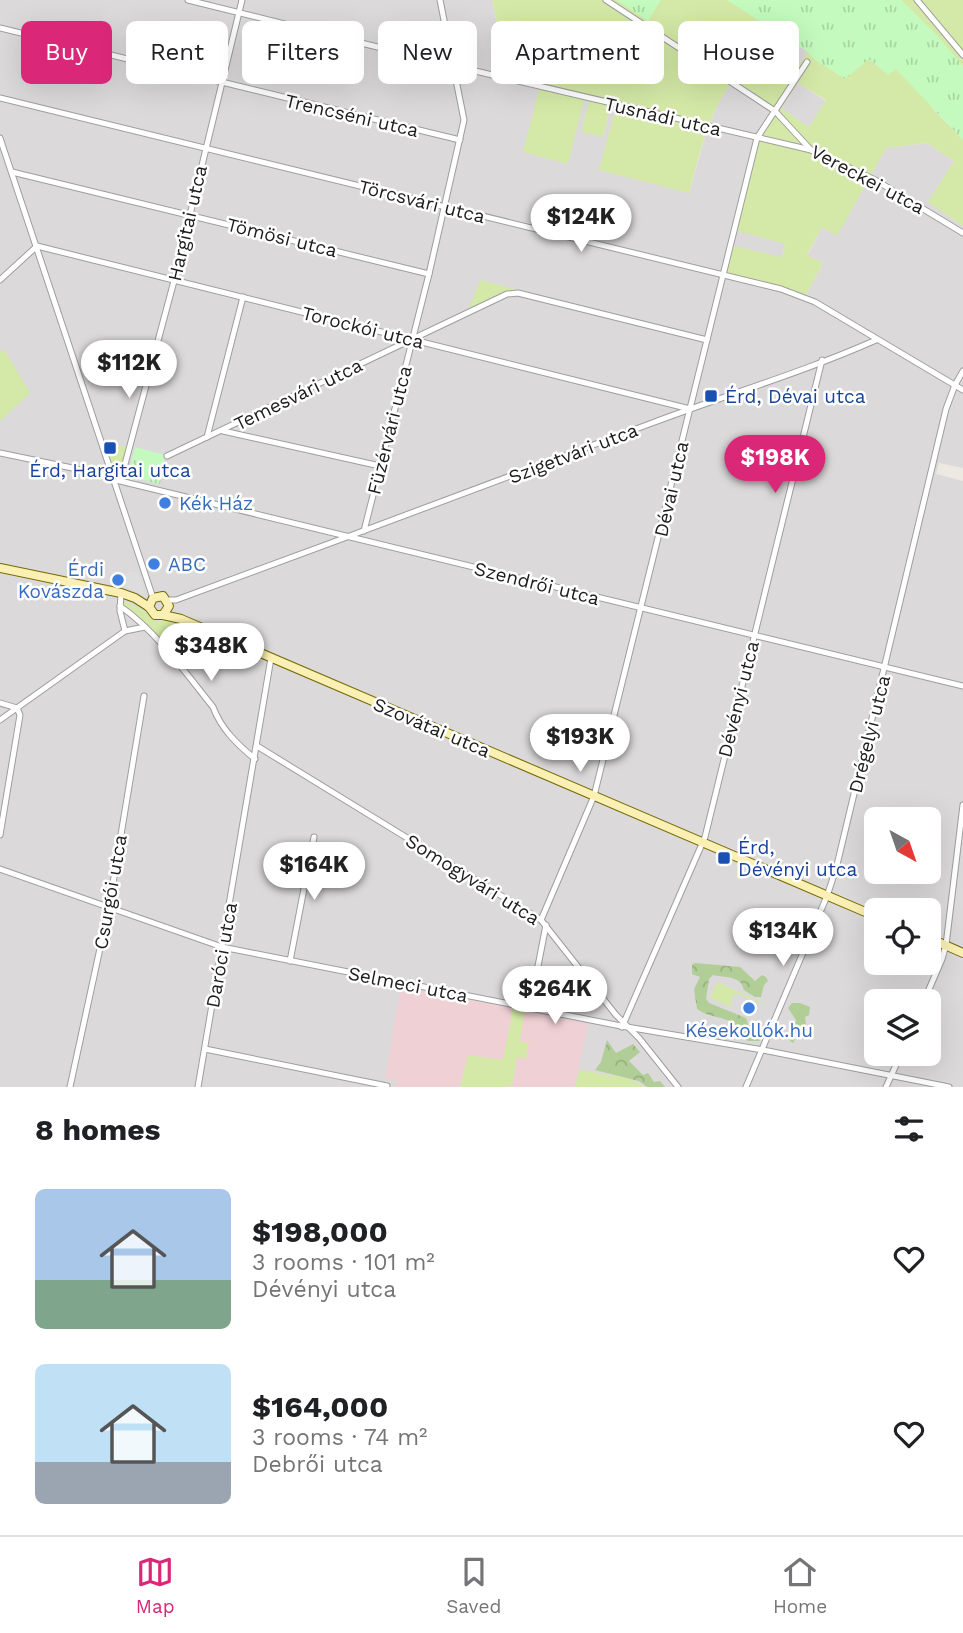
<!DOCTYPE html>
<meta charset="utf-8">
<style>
body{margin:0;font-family:"Work Sans",sans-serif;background:#f6f6f6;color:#202124;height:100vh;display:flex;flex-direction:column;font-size:26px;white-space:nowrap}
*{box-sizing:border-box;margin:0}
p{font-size:23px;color:#757577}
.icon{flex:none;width:38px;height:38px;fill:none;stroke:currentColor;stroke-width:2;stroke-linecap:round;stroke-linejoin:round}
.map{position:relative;height:1087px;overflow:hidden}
.details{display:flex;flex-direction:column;background:#fff;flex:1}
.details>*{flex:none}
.guide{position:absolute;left:21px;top:21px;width:922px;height:63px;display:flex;gap:14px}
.needle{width:46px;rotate:140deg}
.fabs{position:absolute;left:864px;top:807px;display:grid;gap:14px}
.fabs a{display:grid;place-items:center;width:77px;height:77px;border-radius:10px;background:#fff;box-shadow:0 7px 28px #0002;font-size:35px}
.price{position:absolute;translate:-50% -60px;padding:0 16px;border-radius:24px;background:#fff;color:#222;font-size:23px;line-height:46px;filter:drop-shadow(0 2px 4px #0008)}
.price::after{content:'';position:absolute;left:50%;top:42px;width:21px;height:16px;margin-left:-10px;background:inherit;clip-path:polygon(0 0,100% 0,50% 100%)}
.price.selected{background:#db2777;color:#fff}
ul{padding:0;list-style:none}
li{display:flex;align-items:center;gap:21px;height:175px;padding:0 35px}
li span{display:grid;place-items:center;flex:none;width:196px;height:140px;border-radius:10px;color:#555}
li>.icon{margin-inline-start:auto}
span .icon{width:84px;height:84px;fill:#fffc;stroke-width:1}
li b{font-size:30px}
h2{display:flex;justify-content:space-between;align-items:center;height:84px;padding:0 35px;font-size:30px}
.pill{padding:0 24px;border-radius:10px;background:#fff;box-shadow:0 7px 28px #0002;font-size:24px;line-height:63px}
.pill.selected{background:#db2777;color:#fff}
.menu{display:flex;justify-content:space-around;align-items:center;height:98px;border-top:2px solid #e0e0e0;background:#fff;font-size:19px;color:#757577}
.menu a{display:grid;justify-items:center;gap:4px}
.menu .selected{color:#db2777}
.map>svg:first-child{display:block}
.residential{fill:#dbd9da;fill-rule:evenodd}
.commercial{fill:#efd1d5}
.grass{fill:#d4e9a7;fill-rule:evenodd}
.forest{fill:url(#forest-crowns)}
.park{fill:url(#park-tufts)}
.parking{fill:#ddd}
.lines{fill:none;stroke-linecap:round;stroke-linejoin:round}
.street-casing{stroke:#9e9e9e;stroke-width:7}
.secondary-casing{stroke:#736a04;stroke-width:10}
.street{stroke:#fff;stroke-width:5}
.secondary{stroke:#faf0b4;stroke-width:8}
.transit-dot{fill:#1a4fb4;stroke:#fff;stroke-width:2.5}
.shop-dot{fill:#3f7fe0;stroke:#fff;stroke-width:2.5}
.labels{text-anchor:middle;stroke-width:5;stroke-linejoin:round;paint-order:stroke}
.street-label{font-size:19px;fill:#1d1d1d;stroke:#fff}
.transit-label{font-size:19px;fill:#164399;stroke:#fff;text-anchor:start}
.shop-label{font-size:19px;fill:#366cbe;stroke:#fff;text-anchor:start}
</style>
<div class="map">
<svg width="963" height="1087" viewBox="0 0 963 1087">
<defs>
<pattern id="forest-crowns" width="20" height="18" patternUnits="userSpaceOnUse" patternTransform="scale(1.75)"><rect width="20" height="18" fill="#b1ce96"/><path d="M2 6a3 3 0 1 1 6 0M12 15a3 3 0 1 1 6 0" fill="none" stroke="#98b081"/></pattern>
<pattern id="park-tufts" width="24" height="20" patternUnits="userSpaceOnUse" patternTransform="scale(1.75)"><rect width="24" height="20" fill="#c4fabd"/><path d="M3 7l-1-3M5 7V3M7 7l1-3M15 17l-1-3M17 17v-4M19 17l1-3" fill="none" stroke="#a8d6a2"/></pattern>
</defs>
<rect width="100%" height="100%" fill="#eee8e2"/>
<g class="residential">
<path d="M0 0H492L497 24 504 23 505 37 495 74 589 101 603 137 611 105 616 107 689 193 706 133 720 99 730 85 776 115 759 142 785 244 782 258 806 295 823 263 807 256 822 227 837 235 886 148 927 143 954 161 929 202 963 226V468L939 463 936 474 963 481V1087H0ZM877 819H929V872H877ZM877 910H929V962H877ZM877 1001H929V1054H877Z"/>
<path d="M734 22 747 30 719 71 706 62Z"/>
<path d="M769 26 808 52 800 64 761 38Z"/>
<path d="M798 83 826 101 809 127 781 108Z"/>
</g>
<path class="commercial" d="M401 986 588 1023 575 1087H395L397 1080 385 1078Z"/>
<g class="grass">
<path d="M492 0H860L933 109 963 140V226L928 202 954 161 927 143 886 148 837 236 822 227 807 255 823 263 806 295 726 275 734 246 782 257 785 244 737 231 759 142 775 115 730 85C707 117 699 157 689 193L599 170 616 107 611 106 603 137 581 132 589 101 584 100 568 164 523 152 540 86 495 74 505 37 504 24H497ZM734 22 746 31 718 71 707 62ZM768 27 808 52 800 64 761 38ZM798 83 826 100 809 127 781 108Z"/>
<path d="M895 0H963V79Z"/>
<path d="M480 280 515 289 514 292 499 295 469 309Z"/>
<path d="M4 349 30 393 0 421V352Z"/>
<path d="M106 444 127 447 119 473 114 471Z"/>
<path d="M124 601 143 610 154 621 169 620 178 625 169 633 166 645 137 615 124 606Z"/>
<path d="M717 982 775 1008 735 993 730 1003 734 1008 710 998Z"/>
<path d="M513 1008 525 1010 520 1041 529 1043 526 1059 517 1057 512 1087 510 1085 504 1087H460L468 1055 503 1060Z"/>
<path d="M579 1070 627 1078 645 1087H575Z"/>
</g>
<g class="forest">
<path d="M695 963 740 967 755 981 762 975 766 977 768 981 764 985 761 997H755L744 990C741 975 725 978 713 975L709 979 706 999 709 1003 746 1018 751 1033 758 1036 760 1041H748L742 1037C737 1014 713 1021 697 1009L694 989 700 977 692 974V965Z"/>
<path d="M792 1003H800L810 1007 809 1015 805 1017 806 1024 795 1035 794 1043 790 1041 796 1020 788 1008Z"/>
<path d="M607 1040 616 1053 633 1044 640 1052 629 1061 643 1075 648 1073 654 1082 660 1081 665 1087H647L639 1081 595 1070 601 1062Z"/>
</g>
<g class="park">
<path d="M617 0H661L648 21Z"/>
<path d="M727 0H901L936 34 963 66V140L896 69 888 75 869 59 845 79 814 59 808 52Z"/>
<path d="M135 447 165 455 160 484 128 476Z"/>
</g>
<path class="parking" d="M129 572H138L145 593 141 594 120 584 122 576Z"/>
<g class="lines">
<g class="street-casing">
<g id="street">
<path d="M188 0 454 66 811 150"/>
<path d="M606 0 775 111 811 150 877 181 963 233"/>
<path d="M917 0 963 55"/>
<path d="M0 28 460 140"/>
<path d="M0 98 781 289 815 302 963 390"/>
<path d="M0 138 153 598"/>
<path d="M12 172 429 274"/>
<path d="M0 280 37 246 690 409"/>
<path d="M223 431 380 466"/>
<path d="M207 437 243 297"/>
<path d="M0 453 106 475 116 480 963 686"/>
<path d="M167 456 507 294 518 293 707 340"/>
<path d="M121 479 174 281 242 0"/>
<path d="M364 531 429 274 464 120 440 0"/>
<path d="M121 593 120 611 125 631"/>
<path d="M167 600H176C335 542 494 482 652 423 726 395 804 372 876 340"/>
<path d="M120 606C157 632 185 672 213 707 221 729 238 745 255 759"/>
<path d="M0 703 17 708 20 715 0 835"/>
<path d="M0 720 125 631 145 627"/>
<path d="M257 746 541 920 616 1015 639 1038 678 1087"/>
<path d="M0 869 222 947 621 1026 763 1050 949 1087"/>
<path d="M541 920 594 796 757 138 807 62"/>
<path d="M290 961 314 837"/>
<path d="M924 1001 942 959 946 945 963 805"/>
<path d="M530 1007 546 925"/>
<path d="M622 1027 705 837 822 360"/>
<path d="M205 1049 387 1086"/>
<path d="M70 1087 109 907 144 696"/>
<path d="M198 1087 271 658"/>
<path d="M746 1087 827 896 836 869 946 409 955 385 963 371"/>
<path d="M886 1087 901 1054"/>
</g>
</g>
<g class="secondary-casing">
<g id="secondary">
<path d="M0 568 121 593 135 598 149 607 155 615H163L181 619 877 917"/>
<path d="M149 607 153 598 163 596 169 606 163 615"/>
<path d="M929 938 963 953"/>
</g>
</g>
<use href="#street" class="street"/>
<use href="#secondary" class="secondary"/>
</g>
<g class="transit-dot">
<rect x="704" y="389" width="14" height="14" rx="3.5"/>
<rect x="103" y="441" width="14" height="14" rx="3.5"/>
<rect x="717" y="851" width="14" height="14" rx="3.5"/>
</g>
<g class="shop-dot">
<circle cx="165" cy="503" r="7"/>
<circle cx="154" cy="564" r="7"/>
<circle cx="118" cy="580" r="7"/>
<circle cx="749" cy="1008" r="7"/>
</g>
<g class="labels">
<g class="street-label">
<text transform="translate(352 115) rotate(13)" y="7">Trencséni utca</text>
<text transform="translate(663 116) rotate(13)" y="7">Tusnádi utca</text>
<text transform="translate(868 179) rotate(28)" y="7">Vereckei utca</text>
<text transform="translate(422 201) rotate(14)" y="7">Törcsvári utca</text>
<text transform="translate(187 223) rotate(-77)" y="7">Hargitai utca</text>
<text transform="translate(282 237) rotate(14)" y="7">Tömösi utca</text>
<text transform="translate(363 327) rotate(14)" y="7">Torockói utca</text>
<text transform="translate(298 394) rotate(-26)" y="7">Temesvári utca</text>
<text transform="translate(389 430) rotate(-76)" y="7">Füzérvári utca</text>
<text transform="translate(573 453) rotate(-21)" y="7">Szigetvári utca</text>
<text transform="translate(671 489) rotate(-77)" y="7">Dévai utca</text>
<text transform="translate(537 583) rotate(14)" y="7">Szendrői utca</text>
<text transform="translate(738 699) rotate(-76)" y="7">Dévényi utca</text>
<text transform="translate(432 727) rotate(23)" y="7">Szovátai utca</text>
<text transform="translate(869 734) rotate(-76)" y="7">Drégelyi utca</text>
<text transform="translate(473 879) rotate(32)" y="7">Somogyvári utca</text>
<text transform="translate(110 892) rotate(-80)" y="7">Csurgói utca</text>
<text transform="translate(221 955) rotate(-80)" y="7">Daróci utca</text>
<text transform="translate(408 984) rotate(11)" y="7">Selmeci utca</text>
</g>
<g class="transit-label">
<text x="725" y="403">Érd, Dévai utca</text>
<text x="110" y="477" text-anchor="middle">Érd, Hargitai utca</text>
<text x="738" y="854">Érd,<tspan x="738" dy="22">Dévényi utca</tspan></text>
</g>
<g class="shop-label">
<text x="179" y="510">Kék Ház</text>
<text x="168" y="571">ABC</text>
<text x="104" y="576" text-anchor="end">Érdi<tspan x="104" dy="22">Kovászda</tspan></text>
<text x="749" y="1037" text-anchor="middle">Késekollók.hu</text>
</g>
</g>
</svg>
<div class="fabs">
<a><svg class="needle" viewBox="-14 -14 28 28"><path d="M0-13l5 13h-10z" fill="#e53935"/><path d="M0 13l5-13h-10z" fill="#757577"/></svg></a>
<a><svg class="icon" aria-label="locate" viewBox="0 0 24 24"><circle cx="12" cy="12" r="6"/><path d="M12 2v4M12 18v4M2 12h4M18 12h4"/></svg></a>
<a><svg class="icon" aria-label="layers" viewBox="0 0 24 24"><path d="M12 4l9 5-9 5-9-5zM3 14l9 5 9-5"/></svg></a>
</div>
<b class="price" style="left:581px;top:254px">$124K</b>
<b class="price" style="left:129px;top:400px">$112K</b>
<b class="price selected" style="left:775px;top:495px">$198K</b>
<b class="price" style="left:211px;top:683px">$348K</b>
<b class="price" style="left:580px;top:774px">$193K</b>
<b class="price" style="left:314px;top:902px">$164K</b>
<b class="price" style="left:783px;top:968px">$134K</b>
<b class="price" style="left:555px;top:1026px">$264K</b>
<div class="guide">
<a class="pill selected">Buy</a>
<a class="pill">Rent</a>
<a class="pill">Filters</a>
<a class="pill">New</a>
<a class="pill">Apartment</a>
<a class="pill">House</a>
</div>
</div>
<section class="details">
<h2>8 homes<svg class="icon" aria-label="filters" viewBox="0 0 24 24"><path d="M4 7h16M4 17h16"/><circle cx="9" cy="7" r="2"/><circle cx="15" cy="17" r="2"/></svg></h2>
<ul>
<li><span style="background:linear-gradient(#a9c7e8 65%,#7fa58c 0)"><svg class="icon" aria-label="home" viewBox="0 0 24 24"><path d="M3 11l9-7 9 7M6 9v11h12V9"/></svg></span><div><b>$198,000</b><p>3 rooms · 101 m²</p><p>Dévényi utca</p></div><svg class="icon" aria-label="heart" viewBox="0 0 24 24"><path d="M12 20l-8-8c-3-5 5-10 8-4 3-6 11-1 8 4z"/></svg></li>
<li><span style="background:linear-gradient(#bfe0f5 70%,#9aa5b1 0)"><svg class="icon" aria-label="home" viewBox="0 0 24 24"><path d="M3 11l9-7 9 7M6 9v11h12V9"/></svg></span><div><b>$164,000</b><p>3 rooms · 74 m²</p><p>Debrői utca</p></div><svg class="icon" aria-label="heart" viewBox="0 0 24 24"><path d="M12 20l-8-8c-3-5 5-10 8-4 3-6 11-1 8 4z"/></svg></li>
</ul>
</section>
<nav class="menu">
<a class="selected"><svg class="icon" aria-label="map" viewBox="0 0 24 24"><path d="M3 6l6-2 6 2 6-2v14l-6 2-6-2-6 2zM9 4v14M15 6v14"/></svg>Map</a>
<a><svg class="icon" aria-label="saved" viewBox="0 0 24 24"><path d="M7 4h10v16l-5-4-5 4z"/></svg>Saved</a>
<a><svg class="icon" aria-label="home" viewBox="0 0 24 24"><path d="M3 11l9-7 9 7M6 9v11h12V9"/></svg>Home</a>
</nav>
